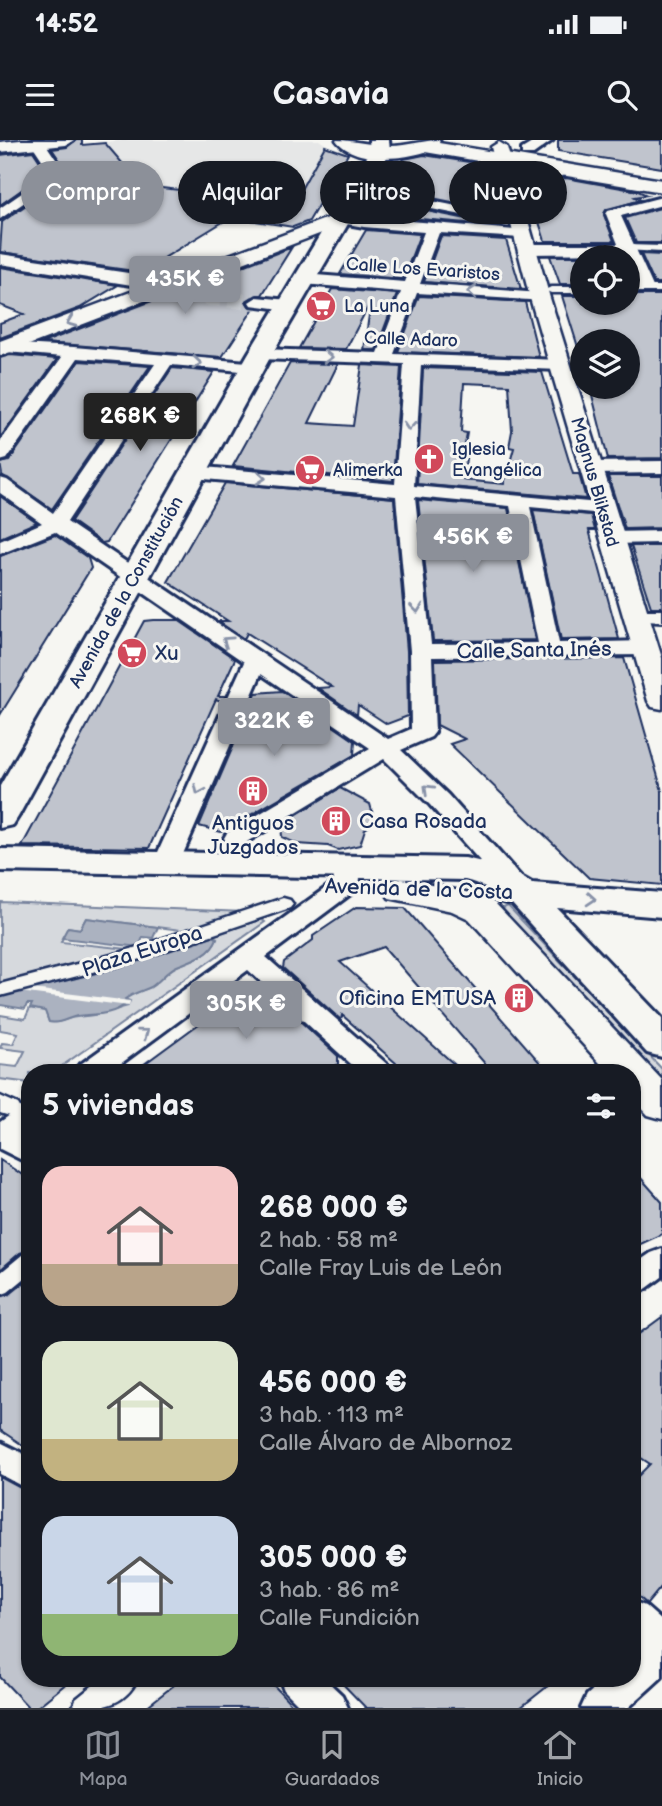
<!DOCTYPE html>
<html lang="es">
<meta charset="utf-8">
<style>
body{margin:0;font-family:"Balsamiq Sans",sans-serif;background:#20242c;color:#f1f3f6;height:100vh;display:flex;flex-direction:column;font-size:26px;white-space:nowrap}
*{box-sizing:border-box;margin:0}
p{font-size:23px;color:#9ea1a6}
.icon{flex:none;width:38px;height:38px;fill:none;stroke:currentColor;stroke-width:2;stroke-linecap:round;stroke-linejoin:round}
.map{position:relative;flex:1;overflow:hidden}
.side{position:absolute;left:21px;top:924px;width:620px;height:623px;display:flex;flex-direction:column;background:#171b24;border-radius:28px;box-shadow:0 2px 5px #0004}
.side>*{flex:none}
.guide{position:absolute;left:21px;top:21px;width:621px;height:63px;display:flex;gap:14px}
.fabs{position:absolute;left:570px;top:105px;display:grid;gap:14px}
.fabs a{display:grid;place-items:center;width:70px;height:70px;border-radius:50%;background:#171b24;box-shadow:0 2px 5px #0004;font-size:35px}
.price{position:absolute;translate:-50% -60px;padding:0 16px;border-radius:7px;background:#8c9099;color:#fff;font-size:23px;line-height:46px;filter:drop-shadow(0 2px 4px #0008)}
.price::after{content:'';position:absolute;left:50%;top:42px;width:21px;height:16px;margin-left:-10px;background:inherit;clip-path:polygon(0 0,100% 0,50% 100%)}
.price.active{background:#222;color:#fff}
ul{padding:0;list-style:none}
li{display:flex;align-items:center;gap:21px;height:175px;padding:0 21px}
li span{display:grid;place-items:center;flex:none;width:196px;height:140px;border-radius:21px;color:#555}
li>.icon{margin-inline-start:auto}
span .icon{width:84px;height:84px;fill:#fffc;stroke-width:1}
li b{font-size:30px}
h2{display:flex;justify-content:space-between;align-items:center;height:84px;padding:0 21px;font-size:30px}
.tag{padding:0 24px;border-radius:32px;background:#171b24;box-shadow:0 2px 5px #0004;font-size:24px;line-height:63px}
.tag.active{background:#8c9099;color:#fff}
.status{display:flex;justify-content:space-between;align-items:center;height:49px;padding:0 35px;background:#171b24;direction:ltr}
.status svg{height:19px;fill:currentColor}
header{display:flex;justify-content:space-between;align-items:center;height:91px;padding:0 21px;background:#171b24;font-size:32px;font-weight:700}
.tab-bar{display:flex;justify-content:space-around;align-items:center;height:98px;border-top:2px solid #363941;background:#171b24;font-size:19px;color:#9ea1a6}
.tab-bar a{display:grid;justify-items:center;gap:4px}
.tab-bar .active{color:#8c9099}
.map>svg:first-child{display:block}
.built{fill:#e6e7e7}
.green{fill:#d6d9dd;stroke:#78849e;stroke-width:2}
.water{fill:#abb2c0;stroke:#717e99;stroke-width:2}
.pier{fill:#f6f6f2}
.building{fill:#c0c4cd;stroke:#1b2f5e;stroke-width:2;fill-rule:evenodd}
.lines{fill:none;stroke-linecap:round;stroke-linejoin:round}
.minor-tunnel{stroke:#caced4;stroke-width:16;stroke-dasharray:16 8;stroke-linecap:butt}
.pedestrian-casing{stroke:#1b2f5e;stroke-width:5}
.minor-casing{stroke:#1b2f5e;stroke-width:6}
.tertiary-casing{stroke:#1b2f5e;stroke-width:5}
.secondary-casing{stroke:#1b2f5e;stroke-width:5}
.primary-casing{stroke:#1b2f5e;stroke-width:6}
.pedestrian{fill:#f6f6f2;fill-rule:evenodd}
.minor{fill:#f6f6f2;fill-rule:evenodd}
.tertiary{fill:#f6f6f2;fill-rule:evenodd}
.secondary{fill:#f6f6f2;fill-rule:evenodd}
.primary{fill:#f6f6f2;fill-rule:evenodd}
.oneway{stroke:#8892a8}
.labels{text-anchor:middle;stroke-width:6;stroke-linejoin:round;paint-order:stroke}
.far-street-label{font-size:18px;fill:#1b2f5e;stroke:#f6f6f2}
.far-poi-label{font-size:18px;fill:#1b2f5e;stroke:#f6f6f2;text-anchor:start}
.street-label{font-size:21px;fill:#1b2f5e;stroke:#f6f6f2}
.poi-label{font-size:21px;fill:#1b2f5e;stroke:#f6f6f2;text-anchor:start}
</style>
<div class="status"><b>14:52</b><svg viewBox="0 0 49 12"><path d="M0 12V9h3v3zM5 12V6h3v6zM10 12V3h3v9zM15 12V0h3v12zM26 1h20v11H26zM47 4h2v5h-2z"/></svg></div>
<header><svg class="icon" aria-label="menu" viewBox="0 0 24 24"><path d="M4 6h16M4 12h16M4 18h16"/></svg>Casavia<svg class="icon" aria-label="search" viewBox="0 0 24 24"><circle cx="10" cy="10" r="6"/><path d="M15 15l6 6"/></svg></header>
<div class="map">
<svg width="662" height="1568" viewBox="0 0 662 1568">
<rect width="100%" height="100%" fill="#f6f6f2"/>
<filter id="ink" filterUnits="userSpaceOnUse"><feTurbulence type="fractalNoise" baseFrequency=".0143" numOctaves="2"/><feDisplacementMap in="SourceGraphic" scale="14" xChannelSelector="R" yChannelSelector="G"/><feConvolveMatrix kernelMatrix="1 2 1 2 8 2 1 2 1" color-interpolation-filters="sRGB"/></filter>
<g filter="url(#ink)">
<path class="built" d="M123 0H319L331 8 348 14 318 65 67 38 72 30 55 9Z"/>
<g class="green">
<path d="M0 762 245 772 189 791 86 778 80 789 68 787 61 802 138 810 0 845Z"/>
<path d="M508 766 662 929V939L501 769Z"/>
<path d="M261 779 265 782 52 933H30V943L0 939V925L17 927 25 911 0 908 2 903 13 904 18 893 0 890V875L25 879 30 868 45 871 49 882C63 884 66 877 77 877 100 875 106 872 128 866L130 861 125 859C133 853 142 851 150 847 160 841 165 831 177 826 192 820 211 815 217 798L212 796Z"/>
</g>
<g class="water">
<path d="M86 778 158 787 153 798 143 797 139 807 62 798 68 787 80 789Z"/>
<path d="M212 796 217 798C211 815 192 820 177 826 166 831 161 841 151 847 142 851 133 853 125 859L127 863C112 876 95 874 77 876 67 878 62 884 49 882L45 871 30 868 32 864H27L25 869 0 865V857L108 830Z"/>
</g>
<path class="pier" d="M33 849 130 861V862L129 866 19 852Z"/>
<g class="building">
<path d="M76 0H82V5L105 3 142 46 294 62 325 6 348 14 309 81 293 87 231 77 141 132 0 112 2 82 67 36 68 33 52 9 67 7Z"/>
<path d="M558 0H662V28L558 11Z"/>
<path d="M33 11 47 32 0 65V15Z"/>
<path d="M424 15 482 24 497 71 387 49 404 19Z"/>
<path d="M566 38 638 51 647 55 635 57 641 60 606 70 604 75 614 101H545L528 47Z"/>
<path d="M381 62 502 86 374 75Z"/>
<path d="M660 68 662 69V103H636L625 78Z"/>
<path d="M366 90 420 94 403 139 340 134Z"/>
<path d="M441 96 506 100 521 149 424 142Z"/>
<path d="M292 107 262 155H256L246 161 249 166 254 168 222 217 42 203 170 154 183 155 191 150 192 146Z"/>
<path d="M641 114 662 115V143H654Z"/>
<path d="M550 116H620L621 117H583V144H560Z"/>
<path d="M0 127 118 145 80 168 0 198V183L24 174 0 165Z"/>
<path d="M332 149 397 154 376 210H364L371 161 346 209 299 208Z"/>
<path d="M628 155H662V318L608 319 590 247H628V201H583V206L578 207 562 156H583V163H628Z"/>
<path d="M419 156 525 162 539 217 398 212Z"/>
<path d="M10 215 57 219 0 298V218Z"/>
<path d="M79 221 150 226 52 369 2 335 0 323 9 321Z"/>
<path d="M290 223 338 224 309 283 353 286 362 225 401 227 393 341 233 326Z"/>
<path d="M172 228 214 232 107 402 102 403 71 381Z"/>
<path d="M423 228 542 232 573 334H579L586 359 417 344ZM464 243 509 245 512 291 509 307 514 308 504 344 463 340 468 304H465L467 293 461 292Z"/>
<path d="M608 336H662V388L625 389Z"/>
<path d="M225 343 394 358 407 511 408 576 387 584 358 565 357 575 318 548 332 547 247 493 244 499 217 481H228L168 442Z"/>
<path d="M0 356 37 382 0 398Z"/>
<path d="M418 360 508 368 535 500 433 501Z"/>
<path d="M533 370 591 375 595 390H589L619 499 561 500Z"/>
<path d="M55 395 88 418 91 428 0 575V416Z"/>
<path d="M631 406H662V467H651Z"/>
<path d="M153 480H178L235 519 218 556H226L223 562 216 559 149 708 22 706 144 481Z"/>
<path d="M624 518 662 651V745L589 738 450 604 465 599 437 585 435 520Z"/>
<path d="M282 551 355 601 354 615 221 692 199 686 256 553Z"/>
<path d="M340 648 370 664 375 682 365 689 360 705 338 710 328 706 297 704 282 697 281 684Z"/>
<path d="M356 767 405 768 549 933H493L384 807 340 822 464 933H407L342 875 341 880 283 828 284 822 313 800V796Z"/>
<path d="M243 844H260L338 916V924L326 933H132L219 869 214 866Z"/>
<path d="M0 1020 30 1040V1110L20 1113 0 1130Z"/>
<path d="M632 1028 662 1062V1094L632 1108Z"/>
<path d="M30 1138V1310L0 1290V1157L10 1154Z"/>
<path d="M662 1177V1446L647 1464 632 1451V1342L650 1324 632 1312V1199Z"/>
<path d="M0 1337 30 1353V1538H73L36 1568H29L0 1537Z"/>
<path d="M183 1538H267L295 1568H145Z"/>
<path d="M337 1538H558L520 1568H366Z"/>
</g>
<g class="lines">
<path class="minor-tunnel" d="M182 148 210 158 257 162"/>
<g class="pedestrian-casing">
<g id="pedestrian">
<path d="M628 105 662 106V112L624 110 622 108Z"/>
<rect x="628" y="146" width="34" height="6"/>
<path d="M583 147V153H551L545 150 551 147Z"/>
<path d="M283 758 290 760 293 764 290 768 132 822 0 856V844L119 813Z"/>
<path d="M0 956 18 964 21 969 18 974 10 976 0 973Z"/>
<path d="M30 1112V1134L8 1152 0 1155V1133L22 1115Z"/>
<path d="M102 1538H138C124 1568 100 1568 72 1568L76 1559Z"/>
</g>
</g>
<g class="minor-casing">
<g id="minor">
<path d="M29 0H43L66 34 0 79V68L51 33Z"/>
<path d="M537 0H553L532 15H522V9Z"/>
<path d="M356 46 502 75 509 79 502 83 351 53V47Z"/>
<path d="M662 57V65L621 76 654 149 652 152H640L628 126V117H624L622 113 527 114 519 109 527 104H618L606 74 608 71Z"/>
<path d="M341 75 527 91 529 94 522 98 439 93 420 144 540 153 546 155 548 158 546 161 417 153 394 214 561 220 570 225 561 230 421 225 414 346 610 364 613 368 603 374 530 367 559 503 646 501 654 503 657 508 654 513 646 515 432 517 435 592 431 597 401 610 448 655 531 748 535 753 531 758 522 761 513 758 430 665 384 619 245 703 236 705 227 703 224 698 227 693 370 608 261 534 180 721 176 726 167 729 158 726 154 721 244 522 55 392 0 414V401L42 383 0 353V338L7 340 53 373 155 224 78 218 7 319 0 321V302L62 217 7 212 0 209 1 203 74 207 259 223 262 227 259 231 253 232 171 225 67 382 388 599 411 589 410 511 396 356 193 338 184 332 193 326 395 344 404 224 260 219 252 214 260 209 378 213 401 152 303 144 295 139 303 134 405 142 424 92 364 87 336 82 334 79ZM415 357 510 366 538 503 431 504Z"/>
<path d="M0 114 169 139 188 145 190 148 182 153 0 124Z"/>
<path d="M257 157 289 160 297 165 289 170 251 165 249 162Z"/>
<path d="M662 321V333L592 334 583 328 592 322Z"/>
<path d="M662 391V403L611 404 604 402 601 398 604 394 611 392Z"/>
<path d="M636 470H662V482L629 480 625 476 629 472Z"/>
<path d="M346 718 355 721C361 729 362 742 356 750L266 817 389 926 393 933H361L248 830 108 933H74L78 926 334 742 333 726 337 721Z"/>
<path d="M30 965V990L22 995 30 1000V1024L0 1009V982L20 968Z"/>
<path d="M662 1109V1137L643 1151 632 1154V1126L651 1113Z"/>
<path d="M0 1302 30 1317V1350L0 1334Z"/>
<path d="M632 1461 645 1466 662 1481V1537L628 1568H581L587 1555 606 1538H632V1515L639 1508 632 1502Z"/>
<path d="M279 1538H324L342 1555 348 1568H302L284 1550Z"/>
</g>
</g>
<g class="tertiary-casing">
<g id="tertiary">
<path d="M20 0H74L66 5 0 12V2Z"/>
<path d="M499 2 507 7 515 36 565 25 573 30 571 34 518 45 550 158 662 518V569L652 567 648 561 530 158 491 7Z"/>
</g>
</g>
<g class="secondary-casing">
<g id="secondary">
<path d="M336 0C355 0 372 6 391 6 408 6 423 0 440 0L439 3 662 40V52L425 12C400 20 353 23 336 0Z"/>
<path d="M341 73 348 75 351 79 348 83 0 216V201Z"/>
<path d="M402 739 475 754 495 763 662 940V979L648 975 632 958V933H609L469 779 452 771 389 758 384 750 389 742Z"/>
</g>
</g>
<g class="primary-casing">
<g id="primary">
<path d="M369 0H389L390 12 272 214 18 677 13 685 0 688V646L248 214 370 12Z"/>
<path d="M0 709 465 718 504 727 532 743 662 753V777L557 768 662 878V917L647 913 512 764 498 761C489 749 481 744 465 740L0 731Z"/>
</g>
</g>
<use href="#pedestrian" class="pedestrian"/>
<use href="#minor" class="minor"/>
<use href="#tertiary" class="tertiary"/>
<use href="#secondary" class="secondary"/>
<use href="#primary" class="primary"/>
</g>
<defs><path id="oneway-chevron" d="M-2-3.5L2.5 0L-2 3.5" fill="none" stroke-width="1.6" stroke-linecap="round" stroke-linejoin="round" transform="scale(1.75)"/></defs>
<g class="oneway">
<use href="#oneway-chevron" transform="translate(472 152) rotate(-176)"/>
<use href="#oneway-chevron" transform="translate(71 182) rotate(159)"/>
<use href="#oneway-chevron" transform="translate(328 217) rotate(2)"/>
<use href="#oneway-chevron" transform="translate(197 223) rotate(5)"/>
<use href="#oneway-chevron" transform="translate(409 286) rotate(94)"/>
<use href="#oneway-chevron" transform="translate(261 338) rotate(5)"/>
<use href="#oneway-chevron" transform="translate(417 468) rotate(84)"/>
<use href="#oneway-chevron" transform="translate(227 501) rotate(-146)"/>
<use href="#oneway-chevron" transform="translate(428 649) rotate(-136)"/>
<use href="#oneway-chevron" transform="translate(199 650) rotate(114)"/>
<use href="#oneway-chevron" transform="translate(591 759) rotate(4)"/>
<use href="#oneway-chevron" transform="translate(144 893) rotate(-36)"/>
</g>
</g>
<defs>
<g id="supermarket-disc" transform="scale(1.575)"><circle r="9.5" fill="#d1495b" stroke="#f6f6f2"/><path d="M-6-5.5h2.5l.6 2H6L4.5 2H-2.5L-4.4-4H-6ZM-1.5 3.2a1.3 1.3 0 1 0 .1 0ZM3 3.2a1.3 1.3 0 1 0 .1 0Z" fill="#fff"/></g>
<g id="church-disc" transform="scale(1.575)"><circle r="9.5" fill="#d1495b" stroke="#f6f6f2"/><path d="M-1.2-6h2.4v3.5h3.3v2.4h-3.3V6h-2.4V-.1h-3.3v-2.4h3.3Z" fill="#fff"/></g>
<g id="building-disc" transform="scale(1.575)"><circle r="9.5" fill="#d1495b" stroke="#f6f6f2"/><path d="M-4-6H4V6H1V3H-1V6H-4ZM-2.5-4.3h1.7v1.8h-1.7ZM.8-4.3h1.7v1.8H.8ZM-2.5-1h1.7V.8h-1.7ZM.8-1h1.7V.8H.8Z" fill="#fff"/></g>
</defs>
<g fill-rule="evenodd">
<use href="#supermarket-disc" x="321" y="166"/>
<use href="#church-disc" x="429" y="319"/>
<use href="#supermarket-disc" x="310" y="330"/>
<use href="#supermarket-disc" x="132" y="513"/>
<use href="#building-disc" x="253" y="651"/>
<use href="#building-disc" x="336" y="681"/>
<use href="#building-disc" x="519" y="858"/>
</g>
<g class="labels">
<g class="far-street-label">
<text transform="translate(423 129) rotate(4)" y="6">Calle Los Evaristos</text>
<text transform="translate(411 199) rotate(2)" y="6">Calle Adaro</text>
<text transform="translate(595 342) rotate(74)" y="6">Magnus Blikstad</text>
<text transform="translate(126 452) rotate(-61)" y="6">Avenida de la Constitución</text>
</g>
<g class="far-poi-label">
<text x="344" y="172">La Luna</text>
<text x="452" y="315">Iglesia<tspan x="452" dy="21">Evangélica</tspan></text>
<text x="333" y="336">Alimerka</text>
</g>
<g class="street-label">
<text transform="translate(534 510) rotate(-1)" y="7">Calle Santa Inés</text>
<text transform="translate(419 749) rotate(2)" y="7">Avenida de la Costa</text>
<text transform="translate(142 811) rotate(-18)" y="7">Plaza Europa</text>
</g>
<g class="poi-label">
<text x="155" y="520">Xu</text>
<text x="359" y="688">Casa Rosada</text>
<text x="253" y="690" text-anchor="middle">Antiguos<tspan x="253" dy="24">Juzgados</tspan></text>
<text x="496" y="865" text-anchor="end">Oficina EMTUSA</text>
</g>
</g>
</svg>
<div class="fabs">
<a><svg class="icon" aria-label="locate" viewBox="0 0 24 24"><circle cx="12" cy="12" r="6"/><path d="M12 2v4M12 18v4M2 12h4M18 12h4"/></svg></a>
<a><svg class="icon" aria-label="layers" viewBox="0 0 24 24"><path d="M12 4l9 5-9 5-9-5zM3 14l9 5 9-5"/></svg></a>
</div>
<b class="price" style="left:185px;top:176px">435K €</b>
<b class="price active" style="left:140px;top:313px">268K €</b>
<b class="price" style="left:473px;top:434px">456K €</b>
<b class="price" style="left:274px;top:618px">322K €</b>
<b class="price" style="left:246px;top:901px">305K €</b>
<div class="guide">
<a class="tag active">Comprar</a>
<a class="tag">Alquilar</a>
<a class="tag">Filtros</a>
<a class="tag">Nuevo</a>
</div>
<section class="side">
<h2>5 viviendas<svg class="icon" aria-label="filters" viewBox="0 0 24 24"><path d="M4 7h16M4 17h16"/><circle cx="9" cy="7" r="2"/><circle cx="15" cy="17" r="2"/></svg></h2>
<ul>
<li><span style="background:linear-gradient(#f6c9c9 70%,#b9a48a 0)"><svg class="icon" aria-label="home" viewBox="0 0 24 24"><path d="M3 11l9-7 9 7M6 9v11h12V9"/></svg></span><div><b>268 000 €</b><p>2 hab. · 58 m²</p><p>Calle Fray Luis de León</p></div></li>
<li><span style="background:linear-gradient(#dfe7d0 70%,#c2b280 0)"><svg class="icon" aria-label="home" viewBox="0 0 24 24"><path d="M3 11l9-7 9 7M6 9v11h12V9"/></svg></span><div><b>456 000 €</b><p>3 hab. · 113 m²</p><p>Calle Álvaro de Albornoz</p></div></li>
<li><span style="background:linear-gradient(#c9d6e8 70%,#8fb573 0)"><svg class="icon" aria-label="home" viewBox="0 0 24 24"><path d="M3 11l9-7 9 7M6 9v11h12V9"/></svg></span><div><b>305 000 €</b><p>3 hab. · 86 m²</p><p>Calle Fundición</p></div></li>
</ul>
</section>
</div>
<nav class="tab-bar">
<a class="active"><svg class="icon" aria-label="map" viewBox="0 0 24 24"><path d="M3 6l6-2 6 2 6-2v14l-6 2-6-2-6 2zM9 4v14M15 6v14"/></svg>Mapa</a>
<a><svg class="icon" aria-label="saved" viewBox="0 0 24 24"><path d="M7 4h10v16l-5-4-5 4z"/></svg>Guardados</a>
<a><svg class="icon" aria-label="home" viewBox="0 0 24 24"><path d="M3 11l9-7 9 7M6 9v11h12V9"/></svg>Inicio</a>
</nav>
